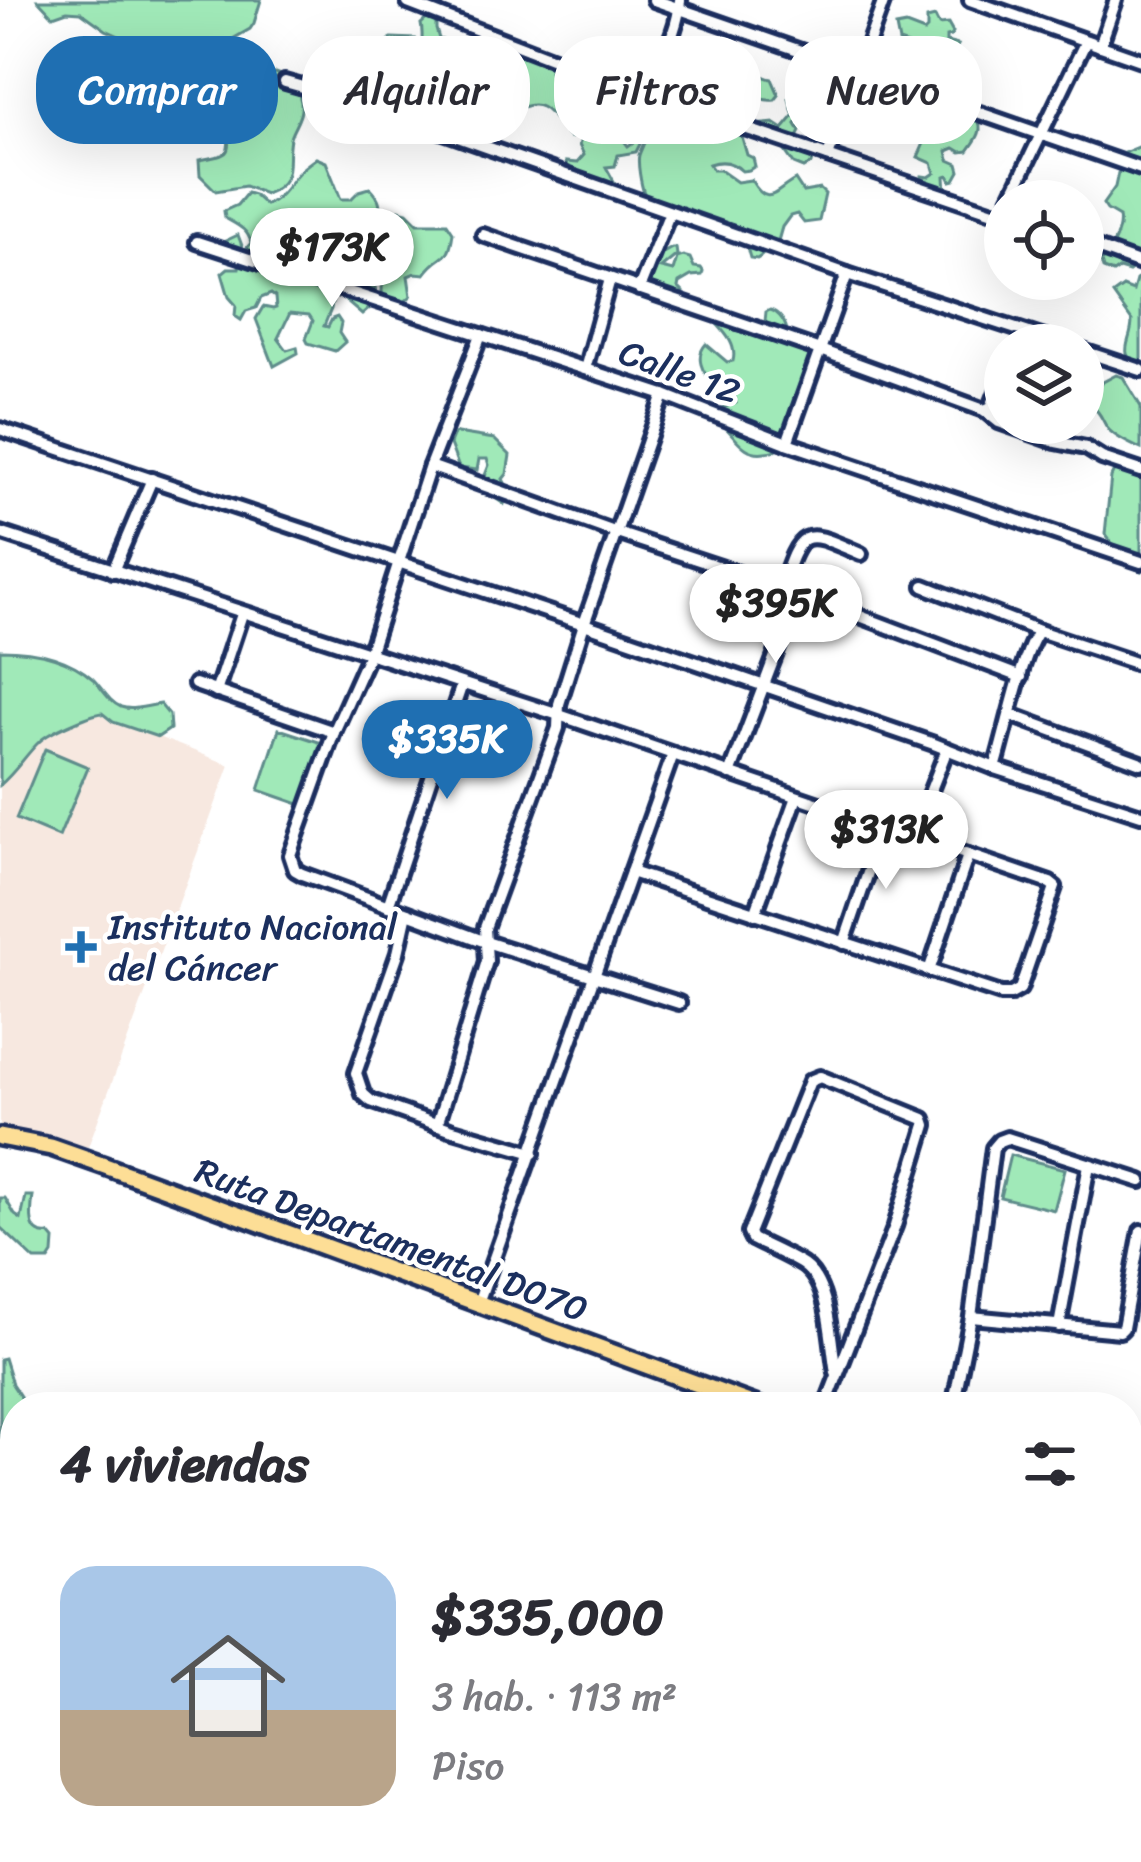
<!DOCTYPE html>
<html lang="es">
<meta charset="utf-8">
<style>
body{margin:0;font-family:Sriracha,sans-serif;background:#f7f7f7;color:#2b2b33;height:100vh;display:flex;flex-direction:column;font-size:45px;white-space:nowrap}
*{box-sizing:border-box;margin:0}
p{font-size:39px;color:#7c7c81}
.icon{flex:none;width:66px;height:66px;fill:none;stroke:currentColor;stroke-width:2;stroke-linecap:round;stroke-linejoin:round}
.map{position:relative;flex:1;overflow:hidden}
.sheet{position:absolute;left:0px;top:1392px;width:1143px;height:471px;display:flex;flex-direction:column;background:#fff;border-radius:48px 48px 0 0;box-shadow:0 12px 48px #0002}
.sheet>*{flex:none}
.guide{position:absolute;left:36px;top:36px;width:1071px;height:108px;display:flex;gap:24px}
.buttons{position:absolute;left:984px;top:180px;display:grid;gap:24px}
.buttons a{display:grid;place-items:center;width:120px;height:120px;border-radius:50%;background:#fff;box-shadow:0 12px 48px #0002;font-size:60px}
.price{position:absolute;translate:-50% -102px;padding:0 27px;border-radius:42px;background:#fff;color:#222;font-size:39px;line-height:78px;filter:drop-shadow(0 3px 6px #0008)}
.price::after{content:'';position:absolute;left:50%;top:72px;width:36px;height:27px;margin-left:-18px;background:inherit;clip-path:polygon(0 0,100% 0,50% 100%)}
.price.selected{background:#1f6fb2;color:#fff}
ul{padding:0;list-style:none}
li{display:flex;align-items:center;gap:36px;height:300px;padding:0 60px}
li+li{border-top:3px solid #e1e1e2}
li span{display:grid;place-items:center;flex:none;width:336px;height:240px;border-radius:36px;color:#555}
li>.icon{margin-inline-start:auto}
span .icon{width:144px;height:144px;fill:#fffc;stroke-width:1}
li b{font-size:51px}
h2{display:flex;justify-content:space-between;align-items:center;height:144px;padding:0 60px;font-size:51px}
.pill{padding:0 42px;border-radius:48px;background:#fff;box-shadow:0 12px 48px #0002;font-size:42px;line-height:108px}
.pill.selected{background:#1f6fb2;color:#fff}
.map>svg:first-child{display:block}
.built{fill:#f7e8e0}
.green{fill:#a0e9b8;stroke:#5e8c8b;stroke-width:3}
.lines{fill:none;stroke-linecap:round;stroke-linejoin:round}
.street-casing{stroke:#1b2f5e;stroke-width:20}
.primary-casing{stroke:#1b2f5e;stroke-width:24}
.street{stroke:#fff;stroke-width:10}
.primary{stroke:#fdde96;stroke-width:15}
.poi-dot{fill:#1f6fb2;stroke:#fff;stroke-width:4.5}
.labels{text-anchor:middle;stroke-width:9;stroke-linejoin:round;paint-order:stroke}
.street-label{font-size:36px;fill:#1b2f5e;stroke:#fff}
.poi-label{font-size:36px;fill:#1b2f5e;stroke:#fff;text-anchor:start}
</style>
<div class="map">
<svg width="1141" height="1862" viewBox="0 0 1141 1862">
<rect width="100%" height="100%" fill="#fff"/>
<filter id="ink" filterUnits="userSpaceOnUse"><feTurbulence type="fractalNoise" baseFrequency=".00833" numOctaves="2"/><feDisplacementMap in="SourceGraphic" scale="24" xChannelSelector="R" yChannelSelector="G"/><feConvolveMatrix kernelMatrix="1 2 1 2 8 2 1 2 1" color-interpolation-filters="sRGB"/></filter>
<g filter="url(#ink)">
<path class="built" d="M71 703 230 765 88 1147 0 1127V766Z"/>
<g class="green">
<path d="M38 0H261L254 23 250 29 229 41 158 61 143 56 128 40 106 30 81 12 67 11 53 16Z"/>
<path d="M430 16 436 20V29L439 39 452 43 456 58 451 93C407 113 427 46 421 24Z"/>
<path d="M935 17 939 25 948 24 953 33 951 36 946 37V42L958 45 954 52 955 68 947 71 944 60 940 59 936 77 928 92 910 82C914 69 923 61 914 47L899 42 896 27 906 25 924 32 927 29V19Z"/>
<path d="M391 38 415 39C414 43 411 46 409 50 404 59 408 71 410 81L406 86 389 80C384 66 380 51 391 38Z"/>
<path d="M506 44 510 50H529L554 62 550 71 554 81 561 88H569L575 93 589 90 600 92 603 100 600 107 583 110 577 124 580 135 570 138C554 122 545 92 515 111L484 102 469 105 462 103 465 95 475 85 472 79V62L492 58 499 47Z"/>
<path d="M707 60C720 62 734 60 746 66 757 71 760 77 772 79L779 95 775 100C756 103 751 86 735 79L727 86 723 109 709 106H684L681 100 683 93 690 92 696 97 701 88 687 79 684 68 692 62Z"/>
<path d="M819 62 829 67C827 91 808 108 796 124L800 131 795 142 813 157 811 164 804 168 794 164 780 144 753 128V125L774 123 783 129 794 116 789 99C802 86 797 81 805 66Z"/>
<path d="M276 73C291 78 303 94 301 110 300 120 293 128 290 138 285 164 297 182 265 194L245 186 216 191 200 175 199 160C232 154 230 156 227 124 232 118 236 112 242 108 251 102 254 109 260 98 268 84 258 82 276 73Z"/>
<path d="M649 100 735 129 741 134 747 155 753 158 755 166 749 170 742 171C733 162 721 160 709 164L713 170H720L737 182 751 180C769 210 775 190 795 180L803 192 820 189 825 194 819 221 804 223 797 214 790 216 782 227 778 241C767 245 766 254 757 259L750 258 746 244 725 237C705 207 655 214 644 193 641 185 637 163 639 155 642 146 647 140 647 128 647 119 642 110 642 101Z"/>
<path d="M629 106 639 109 641 120 636 126 625 125 621 137 628 146 639 138 640 144 636 152 618 155 615 166 606 167 616 185 613 187 568 173 566 162 577 163 584 155 579 145C584 128 594 131 608 131L617 115Z"/>
<path d="M940 110 977 118C985 130 976 140 968 151L961 152 954 148 947 151 949 160 958 164 960 171 955 180 951 181 948 175 945 176 946 194 940 200 929 196 921 183 922 176 929 177 935 173 932 163 918 157 925 141 926 125 933 111Z"/>
<path d="M1141 146V268L1135 267 1129 272 1119 269 1113 273 1103 269 1101 262C1110 250 1122 233 1119 217L1107 210 1103 204 1115 187 1118 173 1124 171 1125 165 1117 158 1119 155Z"/>
<path d="M316 158 326 162 341 199H351L359 191 370 188C380 198 383 206 376 219L370 215 364 216 359 225 344 224 335 234 339 242 347 241 359 235 365 239V245L358 247C355 258 362 275 364 287H375L378 301 362 315 340 296 333 298 331 309 324 326 328 327 332 319 337 317 341 323 339 333 345 342 335 351 308 343 306 339 313 321 309 315 290 313 278 338 287 350 297 347 298 353 274 366 256 319 263 307 273 309 276 308 275 297 271 294 261 298 256 308 246 311 241 320 235 316 236 305 229 297 222 273 228 268H239L240 260 220 247 221 243 238 235 244 251 251 243C248 229 237 225 225 218L224 211 237 205 247 193 254 195 265 205C283 198 287 184 301 170 305 166 311 162 316 158Z"/>
<path d="M399 210 407 212 418 223H447L453 232C449 265 441 251 425 274L415 273 408 276 411 296 401 305 385 301 382 292 383 268 377 249 387 215Z"/>
<path d="M672 248H676L677 255 661 268 673 271 677 258 683 256 690 258 694 267 701 268 703 271 702 275 691 276 679 283 678 287 683 292 681 299 649 286 656 257Z"/>
<path d="M1141 277V370C1115 351 1132 344 1132 321L1113 294 1123 287 1133 291 1136 280Z"/>
<path d="M770 310C779 312 787 324 787 333L776 339C788 348 795 341 807 339L815 344 817 352 783 442C774 452 779 450 765 452 740 456 734 430 716 420L719 409 736 403 731 381 723 378 714 382C701 373 695 356 706 344L727 362 733 361C737 346 726 334 717 324H761L765 322 766 312Z"/>
<path d="M1116 375 1123 377 1141 407V449C1132 445 1115 437 1108 429 1101 419 1102 414 1092 406L1091 398 1103 382Z"/>
<path d="M457 433 494 439 510 455 507 474 503 479 508 489 504 504 480 488 489 465 487 459H479L477 470 459 468 450 444 454 434Z"/>
<path d="M1116 467 1138 474 1141 478V571L1136 569 1125 549 1114 546 1105 534 1111 477Z"/>
<path d="M0 650C32 650 68 657 93 679 102 688 109 702 121 707 132 711 148 706 160 704L169 715 170 729 158 737 113 722 102 713C89 715 49 732 40 741 25 755 16 772 0 785Z"/>
<path d="M279 729 322 743 302 805 259 790Z"/>
<path d="M45 749 88 767 59 837 16 819Z"/>
<path d="M1010 1155 1065 1169 1054 1210 1000 1197Z"/>
<path d="M26 1196H33C31 1211 27 1237 49 1234L54 1240 53 1254 49 1260H35L0 1227V1198H5L15 1215 21 1219Z"/>
<path d="M4 1358 12 1384 27 1407H15V1459L10 1463 0 1485V1359Z"/>
<path d="M1128 1654 1141 1658V1739L1128 1735Z"/>
<path d="M134 1848H395L393 1862H136Z"/>
<path d="M626 1848H1045L1041 1862H621Z"/>
</g>
<g class="lines">
<g class="street-casing">
<g id="street">
<path d="M654 0 1141 169"/>
<path d="M970 0 1141 60"/>
<path d="M408 3 647 95 1005 216"/>
<path d="M1100 46 1116 0"/>
<path d="M285 82 370 106 847 274 1066 345"/>
<path d="M647 95C658 63 678 34 680 0"/>
<path d="M828 156 884 0"/>
<path d="M1009 201 1086 41"/>
<path d="M483 235 820 350 984 410 999 422 1056 442 1086 448 1102 458 1141 471"/>
<path d="M197 242 664 395 787 443 1141 562"/>
<path d="M1083 243 1141 264"/>
<path d="M639 289 670 212"/>
<path d="M481 335 430 466 369 654 334 732 290 855 295 870 302 874 486 942 679 1003"/>
<path d="M1083 351 1141 370"/>
<path d="M585 369 610 279"/>
<path d="M984 410 991 407 1005 371"/>
<path d="M0 429 584 624 934 744 995 768 1141 815"/>
<path d="M787 443 847 274"/>
<path d="M430 466 617 533 799 593 1021 677"/>
<path d="M0 533 559 715 1050 883 1055 887 1020 989 1011 994H1001L631 872"/>
<path d="M113 571 152 479"/>
<path d="M924 586 1039 631 1141 665"/>
<path d="M781 588C802 524 804 530 861 554"/>
<path d="M195 684 334 732"/>
<path d="M216 692 242 614"/>
<path d="M1011 715 1141 763"/>
<path d="M995 768C1005 737 1022 651 1039 631"/>
<path d="M730 774 799 593"/>
<path d="M913 836 947 749"/>
<path d="M388 906 462 684"/>
<path d="M407 913 398 953 356 1073 363 1094 371 1101 450 1129 533 1153"/>
<path d="M755 914 797 797"/>
<path d="M844 943 884 826"/>
<path d="M929 971 968 855"/>
<path d="M437 1125 487 961 485 928 558 728 559 704 584 624 664 395"/>
<path d="M478 1303 673 754"/>
<path d="M971 1317 1120 1331 1123 1328 1141 1231"/>
<path d="M1059 1326 1089 1165"/>
<path d="M825 1407 895 1226 926 1125 924 1119 820 1077 810 1081 749 1233 752 1239C768 1247 787 1255 803 1265 831 1284 830 1342 836 1372"/>
<path d="M953 1407 971 1317 993 1148 999 1141 1007 1138 1141 1181"/>
</g>
</g>
<g class="primary-casing">
<g id="primary">
<path d="M0 1137 51 1147 105 1166 760 1407"/>
<path d="M1128 1543 1141 1548"/>
</g>
</g>
<use href="#street" class="street"/>
<use href="#primary" class="primary"/>
</g>
</g>
<path class="poi-dot" d="M75 929h12v12h12v12h-12v12h-12v-12h-12v-12h12z"/>
<g class="labels">
<g class="street-label">
<text transform="translate(680 371) rotate(20)" y="13">Calle 12</text>
<text transform="translate(392 1239) rotate(20)" y="13">Ruta Departamental D070</text>
</g>
<g class="poi-label">
<text x="108" y="939">Instituto Nacional<tspan x="108" dy="41">del Cáncer</tspan></text>
</g>
</g>
</svg>
<div class="buttons">
<a><svg class="icon" aria-label="locate" viewBox="0 0 24 24"><circle cx="12" cy="12" r="6"/><path d="M12 2v4M12 18v4M2 12h4M18 12h4"/></svg></a>
<a><svg class="icon" aria-label="layers" viewBox="0 0 24 24"><path d="M12 4l9 5-9 5-9-5zM3 14l9 5 9-5"/></svg></a>
</div>
<b class="price" style="left:332px;top:310px">$173K</b>
<b class="price" style="left:776px;top:666px">$395K</b>
<b class="price selected" style="left:447px;top:802px">$335K</b>
<b class="price" style="left:886px;top:892px">$313K</b>
<div class="guide">
<a class="pill selected">Comprar</a>
<a class="pill">Alquilar</a>
<a class="pill">Filtros</a>
<a class="pill">Nuevo</a>
</div>
<section class="sheet">
<h2>4 viviendas<svg class="icon" aria-label="filters" viewBox="0 0 24 24"><path d="M4 7h16M4 17h16"/><circle cx="9" cy="7" r="2"/><circle cx="15" cy="17" r="2"/></svg></h2>
<ul>
<li><span style="background:linear-gradient(#a9c7e8 60%,#b9a48a 0)"><svg class="icon" aria-label="home" viewBox="0 0 24 24"><path d="M3 11l9-7 9 7M6 9v11h12V9"/></svg></span><div><b>$335,000</b><p>3 hab. · 113 m²</p><p>Piso</p></div></li>
</ul>
</section>
</div>
